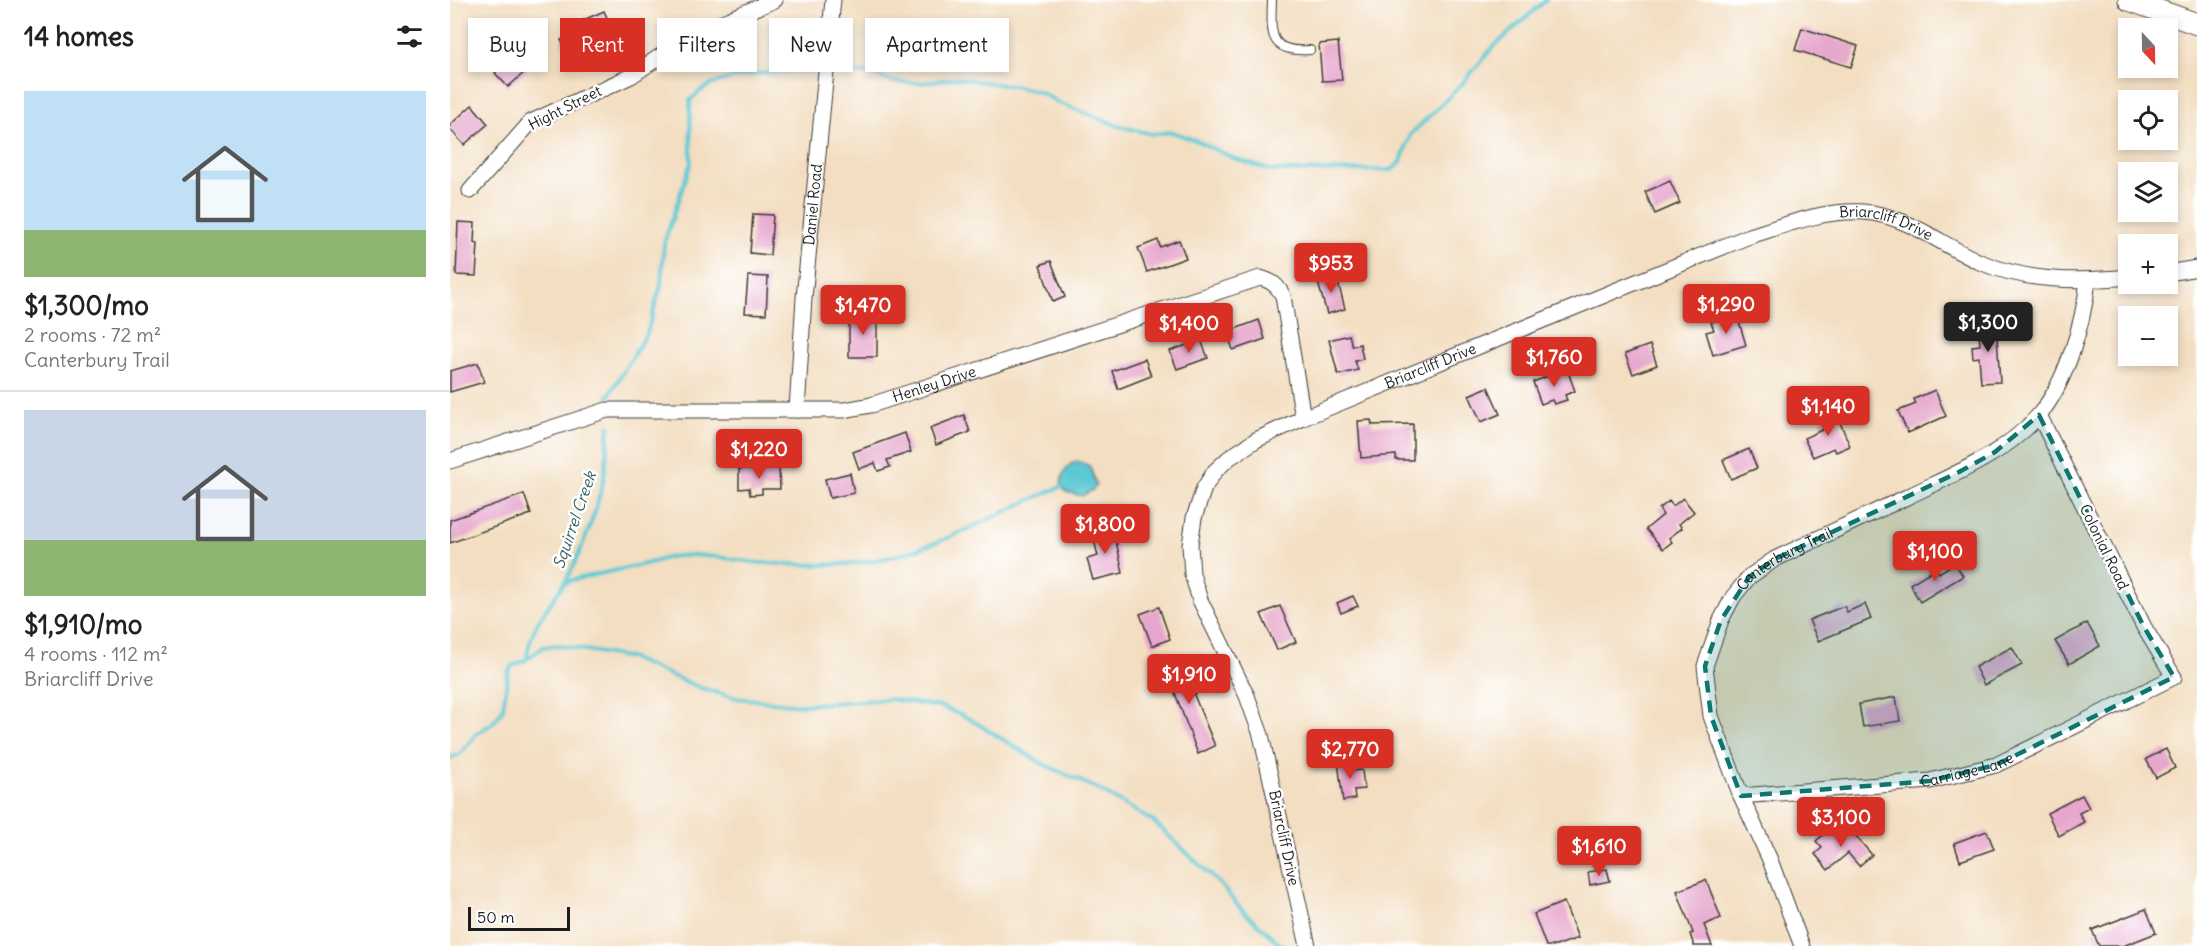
<!DOCTYPE html>
<meta charset="utf-8">
<style>
body{margin:0;font-family:Delius,sans-serif;background:#f6f6f6;color:#202124;height:100vh;display:flex;flex-direction:column;font-size:22px;white-space:nowrap}
*{box-sizing:border-box;margin:0}
p{font-size:20px;color:#757577}
.icon{flex:none;width:33px;height:33px;fill:none;stroke:currentColor;stroke-width:2;stroke-linecap:round;stroke-linejoin:round}
.map{position:relative;flex:1;overflow:hidden}
.details{display:flex;flex-direction:column;background:#fff;width:450px}
.details>*{flex:none}
.guide{position:absolute;left:18px;top:18px;width:570px;height:54px;display:flex;gap:12px}
.needle{width:39px;rotate:158deg}
.fabs{position:absolute;left:1668px;top:18px;display:grid;gap:12px}
.fabs a{display:grid;place-items:center;width:60px;height:60px;border-radius:0px;background:#fff;box-shadow:0 3px 9px #0003;font-size:30px}
.scale{position:absolute;left:18px;bottom:15px;width:102px;box-sizing:border-box;padding-left:6px;border:3px solid #1c1c1c;border-top:0;font-size:16px;line-height:21px;white-space:nowrap;color:#1c1c1c;-webkit-text-stroke:4px #fff;paint-order:stroke}
.price{position:absolute;translate:-50% -51px;padding:0 14px;border-radius:6px;background:#d93025;color:#fff;font-size:20px;line-height:39px;filter:drop-shadow(0 2px 3px #0008)}
.price::after{content:'';position:absolute;left:50%;top:36px;width:18px;height:14px;margin-left:-9px;background:inherit;clip-path:polygon(0 0,100% 0,50% 100%)}
.price.active{background:#222;color:#fff}
ul{padding:0;list-style:none}
li{display:grid;align-content:center;gap:12px;height:318px;padding:0 24px}
li+li{border-top:2px solid #e0e0e0}
li span{display:grid;place-items:center;height:186px;border-radius:0px;color:#555}
li>.icon{margin-inline-start:auto}
span .icon{width:108px;height:108px;fill:#fffc;stroke-width:1}
li b{font-size:26px}
h2{display:flex;justify-content:space-between;align-items:center;height:72px;padding:0 24px;font-size:26px}
.tag{padding:0 21px;border-radius:0px;background:#fff;box-shadow:0 3px 9px #0003;font-size:21px;line-height:54px}
.tag.active{background:#d93025;color:#fff}
main{display:flex;flex:1;min-height:0}
.map>svg:first-child{display:block}
.water{fill:#5cc8d4;stroke:#3c7278;stroke-width:1.5}
.lines{fill:none;stroke-linecap:round;stroke-linejoin:round}
.stream{stroke:#5cc8d4;stroke-width:4}
.building{fill:#e7a7cd}
.service-casing{stroke:#3c3935;stroke-width:10}
.minor-casing{stroke:#3c3935;stroke-width:17}
.secondary-casing{stroke:#3c3935;stroke-width:23}
.service{stroke:#fff;stroke-width:8}
.minor{stroke:#fff;stroke-width:15}
.secondary{stroke:#fff;stroke-width:21}
.marked{fill:#0f766e;fill-opacity:0.2;stroke:#0f766e;stroke-width:4.5;stroke-dasharray:12 8;stroke-linejoin:round}
.labels{text-anchor:middle;stroke-width:5;stroke-linejoin:round;paint-order:stroke}
.street-label{font-size:15px;fill:#1c1c1c;stroke:#fff}
.water-label{font-size:16px;font-style:italic;fill:#366166;stroke:#fff}
</style>
<main>
<section class="details">
<h2>14 homes<svg class="icon" aria-label="filters" viewBox="0 0 24 24"><path d="M4 7h16M4 17h16"/><circle cx="9" cy="7" r="2"/><circle cx="15" cy="17" r="2"/></svg></h2>
<ul>
<li><span style="background:linear-gradient(#bfe0f5 75%,#8fb573 0)"><svg class="icon" aria-label="home" viewBox="0 0 24 24"><path d="M3 11l9-7 9 7M6 9v11h12V9"/></svg></span><div><b>$1,300/mo</b><p>2 rooms · 72 m²</p><p>Canterbury Trail</p></div></li>
<li><span style="background:linear-gradient(#c9d6e8 70%,#8fb573 0)"><svg class="icon" aria-label="home" viewBox="0 0 24 24"><path d="M3 11l9-7 9 7M6 9v11h12V9"/></svg></span><div><b>$1,910/mo</b><p>4 rooms · 112 m²</p><p>Briarcliff Drive</p></div></li>
</ul>
</section>
<div class="map">
<svg width="1747" height="946" viewBox="0 0 1747 946">
<rect width="100%" height="100%" fill="#fff"/>
<filter id="ink" filterUnits="userSpaceOnUse"><feTurbulence type="fractalNoise" baseFrequency=".0167" numOctaves="2"/><feDisplacementMap in="SourceGraphic" scale="12" xChannelSelector="R" yChannelSelector="G"/><feConvolveMatrix kernelMatrix="1 2 1 2 8 2 1 2 1" color-interpolation-filters="sRGB"/></filter>
<filter id="wash" filterUnits="userSpaceOnUse"><feTurbulence type="fractalNoise" baseFrequency=".008" numOctaves="4" result="noise"/><feDisplacementMap in="SourceGraphic" scale="24" xChannelSelector="R" yChannelSelector="G"/><feGaussianBlur stdDeviation="1.35" result="paint"/><feColorMatrix in="noise" values="0 0 0 0 0 0 0 0 0 0 0 0 0 0 0 0 0 1.4 0 .05"/><feComposite in="paint" operator="in"/></filter>
<g filter="url(#wash)">
<rect width="100%" height="100%" fill="#f3dec1"/>
<path class="water" d="M627 461 640 466 646 485 643 490 632 496 616 492 611 486C612 474 615 466 627 461Z"/>
<g class="lines">
<g class="stream">
<path d="M386 72 419 73 443 82 471 83 505 78 569 87 590 92 609 103 669 126 702 134 722 132 745 140 783 158 822 171 942 170 951 161 961 134 1012 84 1042 48 1096 0"/>
<path d="M158 397 197 333 211 285 214 243 241 162 240 100C245 96 250 91 255 88 278 74 337 70 364 71"/>
<path d="M112 585 122 580 204 562C238 548 277 560 312 563 344 565 392 566 422 561 491 549 549 511 613 486"/>
<path d="M77 658C81 619 103 605 120 573 133 546 145 515 152 486 157 467 157 445 159 426"/>
<path d="M0 758 10 754 26 734 43 723 53 709 58 672 62 666 77 659 93 647 108 645 180 658 251 688 286 698 351 705 439 699 492 707 518 718 593 764 646 788 703 821 769 883 791 909 830 944 835 946"/>
</g>
</g>
<g id="blocks">
<g class="building">
<path d="M154 11 162 29 126 45 127 47 117 52 111 40 125 33 122 25Z"/>
<path d="M1352 28 1408 46 1401 67 1345 50Z"/>
<path d="M888 42 892 80 872 81 869 44Z"/>
<path d="M72 48 85 63 58 87 45 73Z"/>
<path d="M22 105 38 124 14 145 0 129V125Z"/>
<path d="M1220 181 1230 203 1205 214 1195 192Z"/>
<path d="M303 214 323 215 320 255 300 253Z"/>
<path d="M8 222 25 223 24 243 28 244 26 276 6 275Z"/>
<path d="M708 240 710 247 729 240 736 258 697 272 688 248Z"/>
<path d="M601 261 615 297 603 302 590 265Z"/>
<path d="M886 274 895 309 877 314 867 279Z"/>
<path d="M298 276 318 277 316 314 295 313Z"/>
<path d="M1287 315 1296 345 1263 355 1256 332 1264 330 1261 322Z"/>
<rect x="399" y="316" width="28" height="41"/>
<path d="M809 320 815 339 783 350 777 332Z"/>
<path d="M1546 322 1550 382 1531 383 1529 357 1523 358 1522 346 1530 345 1528 323Z"/>
<path d="M899 335 902 346 910 344 913 359 905 361 908 370 888 375 879 340Z"/>
<path d="M751 340 758 358 727 369 720 351Z"/>
<path d="M1200 345 1207 365 1183 374 1175 354Z"/>
<path d="M695 359 701 376 668 389 662 371Z"/>
<path d="M28 363 34 382 0 392V371Z"/>
<path d="M1117 369 1125 391 1115 395 1117 400 1104 404 1102 400 1091 404 1083 382Z"/>
<path d="M1038 387 1050 414 1031 422 1019 395Z"/>
<path d="M1485 390 1496 416 1458 433 1448 411 1466 404 1464 399Z"/>
<path d="M1386 413 1400 446 1386 452 1384 448 1363 457 1354 438 1374 429 1370 420Z"/>
<path d="M514 415 520 432 486 445 480 428Z"/>
<path d="M921 420 922 425 963 424V460H946V455L911 458 908 421Z"/>
<path d="M455 433 461 452 437 460 440 467 428 471 425 463 409 469 403 452Z"/>
<path d="M1299 449 1307 468 1281 479 1273 460Z"/>
<path d="M329 468 330 489H312V494L300 495 299 488 289 489V469Z"/>
<path d="M400 473 404 493 380 498 375 479Z"/>
<path d="M74 494 81 514 0 543V520Z"/>
<path d="M1233 498 1244 512 1229 524 1232 528 1219 538 1222 542 1213 549 1196 529 1213 515 1209 509 1219 501 1223 506Z"/>
<path d="M663 527 673 573 643 580 637 559 648 556 642 532Z"/>
<path d="M1505 563 1513 576 1470 602 1460 584 1486 568 1489 573Z"/>
<path d="M903 596 908 606 891 613 887 603Z"/>
<path d="M1415 604 1421 619 1368 641 1359 620 1394 606 1397 612Z"/>
<path d="M830 606 846 642 827 650 811 614Z"/>
<path d="M709 607 720 639 702 646 690 614Z"/>
<path d="M1637 623 1650 646 1619 664 1605 641Z"/>
<path d="M1562 647 1572 665 1534 685 1525 667Z"/>
<path d="M729 657 733 667 735 666 746 694 744 695 765 746 748 754 714 664Z"/>
<path d="M1446 697 1450 721 1413 727 1409 704Z"/>
<path d="M1716 749 1725 768 1706 778 1696 759Z"/>
<path d="M902 760 903 771 912 770 914 789 904 790 905 799 893 801 888 762Z"/>
<path d="M1632 795 1639 808 1629 813 1634 822 1609 836 1597 813Z"/>
<path d="M1397 826 1422 855 1409 866 1398 853 1378 870 1365 854 1372 848 1366 841 1383 827 1388 833Z"/>
<path d="M1537 831 1544 849 1510 861 1504 843Z"/>
<path d="M1157 869 1160 881 1140 885 1138 872Z"/>
<path d="M1256 880 1271 918 1254 925 1262 946H1244L1240 934 1243 933 1227 891Z"/>
<path d="M1114 902 1128 938 1106 946H1096L1084 914Z"/>
<path d="M1696 909 1706 933 1673 946H1649L1642 930Z"/>
</g>
</g>
</g>
<g filter="url(#ink)">
<use href="#blocks" fill-opacity="0" stroke="#3c3935" stroke-width="1.5"/>
<g class="lines">
<g class="service-casing">
<path id="service" d="M822 0C821 34 818 53 860 50"/>
</g>
<g class="minor-casing">
<g id="minor">
<path d="M20 191 81 122 181 76 209 57 275 21 325 0"/>
<path d="M1718 273 1747 268"/>
<path id="s1" d="M347 410 354 298 383 0"/>
<path id="s2" d="M0 461 157 410H394L421 405 810 278C822 281 827 285 833 296L853 418"/>
<path id="s3" d="M1291 796 1480 781 1546 765 1724 677 1694 627 1589 415"/>
<path id="s4" d="M858 946 811 735 797 696 750 600 742 574 740 545 744 518 754 488 765 471 779 458 806 440 853 418 1297 237C1335 225 1372 210 1413 212 1457 215 1491 245 1530 262 1577 282 1629 282 1678 277"/>
<path id="s5" d="M1352 946 1320 860 1291 796 1261 716 1255 666 1271 620 1283 597 1299 577 1325 559C1369 538 1413 517 1457 497 1502 475 1554 455 1588 416 1616 384 1633 324 1638 281"/>
</g>
</g>
<g class="secondary-casing">
<path id="secondary" d="M1679 0 1747 24"/>
</g>
<use href="#service" class="service"/>
<use href="#minor" class="minor"/>
<use href="#secondary" class="secondary"/>
</g>
</g>
<path class="marked" d="M1589 415 1694 627 1724 677 1546 765 1480 781 1291 796 1261 716 1255 666 1271 620 1299 577 1325 559 1509 472 1545 452Z"/>
<g class="labels">
<g class="street-label">
<text transform="translate(115 108) rotate(-27)" y="5">Hight Street</text>
<text dy="5" stroke="none"><textPath href="#s1" startOffset="206">Daniel Road</textPath></text>
<text dy="5" stroke="none"><textPath href="#s4" startOffset="1227">Briarcliff Drive</textPath></text>
<text dy="5" stroke="none"><textPath href="#s4" startOffset="741">Briarcliff Drive</textPath></text>
<text dy="5" stroke="none"><textPath href="#s2" startOffset="496">Henley Drive</textPath></text>
<text transform="translate(1654 547) rotate(64)" y="5">Colonial Road</text>
<text dy="5" stroke="none"><textPath href="#s5" startOffset="438">Canterbury Trail</textPath></text>
<text dy="5" stroke="none"><textPath href="#s3" startOffset="228">Carriage Lane</textPath></text>
<text transform="translate(834 838) rotate(78)" y="5">Briarcliff Drive</text>
</g>
<g class="water-label">
<text transform="translate(124 520) rotate(-71)" y="6">Squirrel Creek</text>
</g>
</g>
</svg>
<div class="fabs">
<a><svg class="needle" viewBox="-14 -14 28 28"><path d="M0-13l5 13h-10z" fill="#e53935"/><path d="M0 13l5-13h-10z" fill="#757577"/></svg></a>
<a><svg class="icon" aria-label="locate" viewBox="0 0 24 24"><circle cx="12" cy="12" r="6"/><path d="M12 2v4M12 18v4M2 12h4M18 12h4"/></svg></a>
<a><svg class="icon" aria-label="layers" viewBox="0 0 24 24"><path d="M12 4l9 5-9 5-9-5zM3 14l9 5 9-5"/></svg></a>
<a>+</a>
<a>−</a>
</div>
<div class="scale">50 m</div>
<b class="price" style="left:881px;top:294px">$953</b>
<b class="price" style="left:1276px;top:335px">$1,290</b>
<b class="price" style="left:413px;top:336px">$1,470</b>
<b class="price active" style="left:1538px;top:353px">$1,300</b>
<b class="price" style="left:739px;top:354px">$1,400</b>
<b class="price" style="left:1104px;top:388px">$1,760</b>
<b class="price" style="left:1378px;top:437px">$1,140</b>
<b class="price" style="left:309px;top:480px">$1,220</b>
<b class="price" style="left:655px;top:555px">$1,800</b>
<b class="price" style="left:1485px;top:582px">$1,100</b>
<b class="price" style="left:739px;top:705px">$1,910</b>
<b class="price" style="left:900px;top:780px">$2,770</b>
<b class="price" style="left:1391px;top:848px">$3,100</b>
<b class="price" style="left:1149px;top:877px">$1,610</b>
<div class="guide">
<a class="tag">Buy</a>
<a class="tag active">Rent</a>
<a class="tag">Filters</a>
<a class="tag">New</a>
<a class="tag">Apartment</a>
</div>
</div>
</main>
